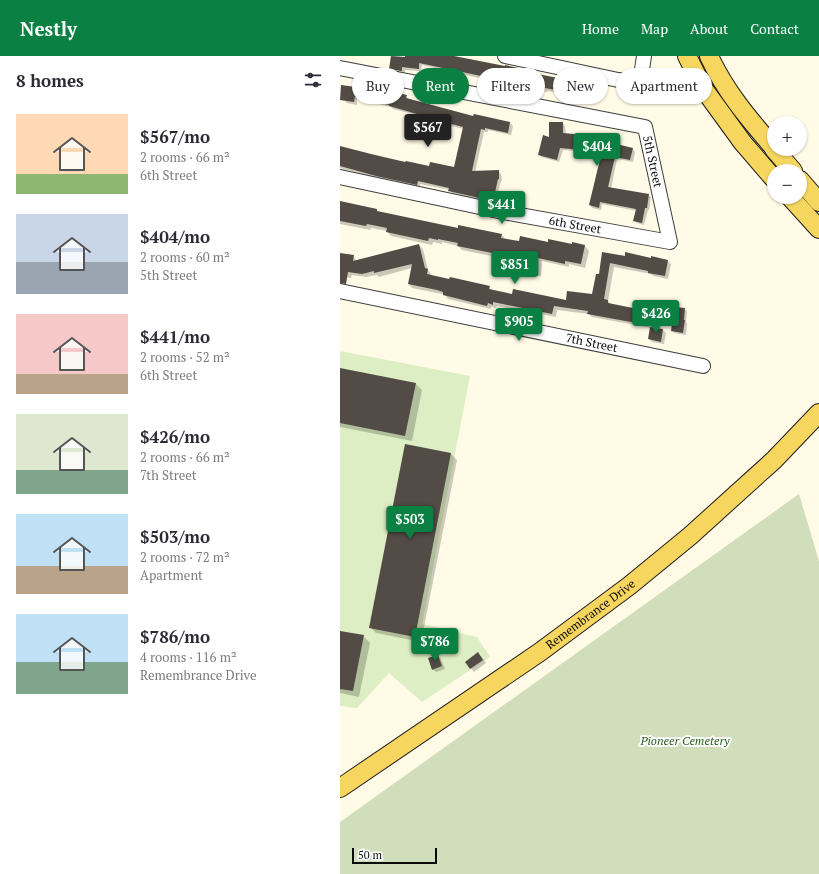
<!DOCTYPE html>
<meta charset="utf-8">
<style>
body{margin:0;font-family:"PT Serif",serif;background:#f2f2f3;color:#2b2b33;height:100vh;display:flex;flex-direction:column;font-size:15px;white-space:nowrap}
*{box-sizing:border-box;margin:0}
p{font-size:13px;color:#7c7c81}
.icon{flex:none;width:22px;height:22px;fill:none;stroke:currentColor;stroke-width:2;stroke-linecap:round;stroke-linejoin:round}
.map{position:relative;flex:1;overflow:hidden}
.panel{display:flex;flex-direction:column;background:#fff;width:340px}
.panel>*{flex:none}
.banner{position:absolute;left:12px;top:12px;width:380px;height:36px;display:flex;gap:8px}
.controls{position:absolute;left:427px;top:60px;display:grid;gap:8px}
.controls a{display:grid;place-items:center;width:40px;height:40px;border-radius:50%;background:#fff;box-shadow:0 1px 3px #0004;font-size:20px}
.scale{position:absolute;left:12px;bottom:10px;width:85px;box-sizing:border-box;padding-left:4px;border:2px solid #0a0a0a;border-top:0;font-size:11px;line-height:14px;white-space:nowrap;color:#0a0a0a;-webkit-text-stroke:3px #fff;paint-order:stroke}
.price{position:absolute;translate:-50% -34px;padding:0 9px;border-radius:4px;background:#0b8043;color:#fff;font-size:13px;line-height:26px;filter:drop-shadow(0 1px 2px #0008)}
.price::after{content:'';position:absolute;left:50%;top:24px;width:12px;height:9px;margin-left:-6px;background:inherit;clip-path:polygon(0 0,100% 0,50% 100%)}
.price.active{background:#222;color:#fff}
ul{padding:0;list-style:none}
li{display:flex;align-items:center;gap:12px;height:100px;padding:0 16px}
li span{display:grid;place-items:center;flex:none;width:112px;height:80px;border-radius:0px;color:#555}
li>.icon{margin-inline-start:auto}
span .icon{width:48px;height:48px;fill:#fffc;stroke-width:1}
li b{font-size:17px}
h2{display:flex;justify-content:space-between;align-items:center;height:48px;padding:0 16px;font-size:17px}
.tag{padding:0 14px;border-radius:18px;background:#fff;box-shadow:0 1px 3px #0004;font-size:14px;line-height:36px}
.tag.active{background:#0b8043;color:#fff}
header{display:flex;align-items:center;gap:24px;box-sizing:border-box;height:56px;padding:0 20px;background:#0b8043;color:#fff}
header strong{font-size:19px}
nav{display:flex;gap:22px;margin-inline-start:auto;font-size:14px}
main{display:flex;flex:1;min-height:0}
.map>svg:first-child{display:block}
.cemetery{fill:#d1debb}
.pitch{fill:#deeec4}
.shadow{fill:#0003}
.building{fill:#524b46}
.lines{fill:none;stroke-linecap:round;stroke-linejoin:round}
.minor-casing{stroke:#3d3d3d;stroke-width:16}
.major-casing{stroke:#1b1b1b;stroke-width:20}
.minor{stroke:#fff;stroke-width:14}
.major{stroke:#f7d65f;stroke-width:18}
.labels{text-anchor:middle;stroke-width:4;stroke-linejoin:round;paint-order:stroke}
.street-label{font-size:12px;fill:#0a0a0a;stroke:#fff}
.park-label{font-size:12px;font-style:italic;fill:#285f1d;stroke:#fff}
</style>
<header>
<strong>Nestly</strong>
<nav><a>Home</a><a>Map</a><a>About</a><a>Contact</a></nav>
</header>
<main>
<section class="panel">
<h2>8 homes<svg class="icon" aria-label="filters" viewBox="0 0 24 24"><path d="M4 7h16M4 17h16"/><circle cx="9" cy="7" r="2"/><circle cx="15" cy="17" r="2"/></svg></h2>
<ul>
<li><span style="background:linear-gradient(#ffd9b3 75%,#8fb573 0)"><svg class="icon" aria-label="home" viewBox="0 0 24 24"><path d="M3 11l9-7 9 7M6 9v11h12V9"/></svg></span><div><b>$567/mo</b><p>2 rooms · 66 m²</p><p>6th Street</p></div></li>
<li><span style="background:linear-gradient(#c9d6e8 60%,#9aa5b1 0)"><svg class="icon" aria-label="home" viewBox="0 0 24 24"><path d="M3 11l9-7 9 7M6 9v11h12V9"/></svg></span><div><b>$404/mo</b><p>2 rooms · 60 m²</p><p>5th Street</p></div></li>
<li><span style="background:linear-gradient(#f6c9c9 75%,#b9a48a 0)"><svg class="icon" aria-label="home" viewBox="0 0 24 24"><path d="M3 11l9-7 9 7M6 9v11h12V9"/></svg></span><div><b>$441/mo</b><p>2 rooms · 52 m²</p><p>6th Street</p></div></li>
<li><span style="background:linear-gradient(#dfe7d0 70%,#7fa58c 0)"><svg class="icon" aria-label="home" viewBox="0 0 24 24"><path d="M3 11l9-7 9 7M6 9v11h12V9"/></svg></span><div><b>$426/mo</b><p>2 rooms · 66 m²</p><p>7th Street</p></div></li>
<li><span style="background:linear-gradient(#bfe0f5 65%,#b9a48a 0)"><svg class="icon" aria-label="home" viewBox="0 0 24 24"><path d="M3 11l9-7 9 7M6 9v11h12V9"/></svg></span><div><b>$503/mo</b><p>2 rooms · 72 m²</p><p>Apartment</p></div></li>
<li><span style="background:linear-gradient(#bfe0f5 60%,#7fa58c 0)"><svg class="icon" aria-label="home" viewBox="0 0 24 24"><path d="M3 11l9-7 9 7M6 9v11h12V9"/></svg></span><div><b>$786/mo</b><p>4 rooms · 116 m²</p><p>Remembrance Drive</p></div></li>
</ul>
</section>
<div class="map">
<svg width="479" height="818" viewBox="0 0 479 818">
<rect width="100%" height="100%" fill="#fffbe7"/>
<path class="cemetery" d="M459 438 479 505V818H0V766Z"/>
<path class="pitch" d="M0 295 130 320 82 568 137 581 150 601 82 646 49 617 17 652 0 650Z"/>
<g class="shadow">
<path d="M68 0H101L183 14 186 17 227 25 230 28 228 39 208 35 207 36 194 34 193 33 145 25 143 23 82 9 81 15 65 14V18L53 16 50 12 68 2Z"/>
<path d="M6 31 66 40 69 43 134 62V60L170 67 173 70 171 79 148 74V76H144L135 116 158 115 161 118 162 125H161L155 147 112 137 110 134 80 128V131L40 123 0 112V91L30 99 90 111 115 112 124 73 95 66 94 68 80 65 77 62V59L53 53 51 51 17 43V49L7 47 4 44Z"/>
<path d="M223 67 225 70 226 78 245 80 246 81 268 84 270 87V88L293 93 295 96 293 106 277 103 271 133 308 139 311 141 309 154H308L304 169 297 167 294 165 297 155 262 148 261 154 252 152 250 149 261 100H256L253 97 223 94 219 106 201 101 199 98 210 82Z"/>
<path d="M0 146 36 154 39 156 118 173 119 170 162 179 166 184 180 187H209L233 189V187L245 190 249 195 245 212 229 208V211L202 205 201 220H191L187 216V203L169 199V200L161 199V202L122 194 118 190 102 186V188L93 186 92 189 51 180 47 175 31 172 30 174 0 168Z"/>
<path d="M79 189 83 193 88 214 91 218V220L149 231 153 235 172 239 227 245 253 239 260 219 263 197 327 205 331 208 328 223 313 220 311 218 274 211 268 245 272 249 304 255 316 251 320 255 316 273 323 274 326 277 324 288 312 286 309 283 311 272 252 261 249 258 217 254 216 261 157 250 156 252 151 251V253L108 243 104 238H102L72 232 69 228 72 212 39 221 37 219 26 221 12 219 11 222 0 220V198L13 200 17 205Z"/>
<path d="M345 253 347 256 346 266 347 268 346 279 334 277 332 275Z"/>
<path d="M0 313 76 328 82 334 72 385 0 371Z"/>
<path d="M111 398 117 404 81 586 36 577 30 571Z"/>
<path d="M0 576 23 580 30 587 19 641 0 637Z"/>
<path d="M98 600 101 603 105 613 96 616 93 613Z"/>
<path d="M141 600 146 607 134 616 126 606Z"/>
</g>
<g class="building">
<path d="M51 0 65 1V0H114L165 10V9L183 13V15L228 24 225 36 205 32 204 34 190 31V30L141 22V20L79 7V13L62 11V15L49 13Z"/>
<path d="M1 29 23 32 24 29 67 39 66 42 133 60 134 58 170 66 168 77 145 72V74L141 73 132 115 159 114V123H158L153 145 108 135 109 132 78 125 77 129 36 120 0 110V90L31 98 65 106 66 105 89 110 90 106 114 111 123 71 92 63 91 66 76 62 77 58 49 50V49L15 41 14 46 0 44Z"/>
<path d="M209 66H223V77L245 79V80L268 83V86L293 92 290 104 275 101 268 131 309 138 307 152H305L302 167 293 165 296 153 260 146 259 152 249 149 261 99 253 97V95L220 92 217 104 198 99 203 79 209 81Z"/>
<path d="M0 145 37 153V155L118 172V169L162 178 161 182 179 185 180 180 208 186V183L232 188V186L245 189 241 208 225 205V208L198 202 197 216H186V200L165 196V197L157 195V198L117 190 118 187 98 183V184L89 182 88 185 46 176 47 172 27 168 26 170 0 165Z"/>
<path d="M79 188 85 212 88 213 87 218 109 223 110 221 150 230 149 233 172 238 173 233 226 244 227 235 252 238 256 218H259L262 196 285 200V196L311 202V200L328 204 325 220 308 217V215L270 207 264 243 268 244V247L303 254 305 248 317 250 313 270 247 258 248 255 214 250 212 258 153 246V249L148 247 147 250 103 239V236L97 234 68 228 72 208 34 217V215L22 218 8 216 6 228 0 227V197L14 199 13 205Z"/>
<path d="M334 251 345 252 344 264H345L343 277 331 275Z"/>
<path d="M310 271 323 273 321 286 308 283Z"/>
<path d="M0 312 76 327 65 380 0 367Z"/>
<path d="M65 388 111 397 75 581 29 572Z"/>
<path d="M0 575 24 579 13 635 0 633Z"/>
<path d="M138 596 143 604 130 613 125 606Z"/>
<path d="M98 599 102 610 92 614 88 602Z"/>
</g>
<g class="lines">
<g class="minor-casing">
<g id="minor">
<path d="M165 0 278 24 300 27 304 0"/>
<path id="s1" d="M0 12 305 71 330 186 163 156 0 121"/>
<path id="s2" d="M0 235 363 310"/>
</g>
</g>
<g class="major-casing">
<g id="major">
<path d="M347 0 363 32 403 87 434 123"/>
<path d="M369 0C385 35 409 63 434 92"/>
<path d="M434 93 453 115"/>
<path d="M460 124 479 146"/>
<path d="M450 141 479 173"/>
<path id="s3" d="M0 732 200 596 289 530 350 480 434 404 479 357"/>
</g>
</g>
<use href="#minor" class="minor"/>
<use href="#major" class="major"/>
</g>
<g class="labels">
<g class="street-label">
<text dy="4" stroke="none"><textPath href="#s1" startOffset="346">5th Street</textPath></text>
<text transform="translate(235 169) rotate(10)" y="4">6th Street</text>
<text dy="4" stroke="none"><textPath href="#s2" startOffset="257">7th Street</textPath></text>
<text dy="4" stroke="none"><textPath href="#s3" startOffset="305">Remembrance Drive</textPath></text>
</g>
<g class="park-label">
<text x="345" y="689">Pioneer Cemetery</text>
</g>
</g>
</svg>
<div class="controls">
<a>+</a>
<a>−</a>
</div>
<div class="scale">50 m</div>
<b class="price active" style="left:88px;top:92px">$567</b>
<b class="price" style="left:257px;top:111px">$404</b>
<b class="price" style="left:162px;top:169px">$441</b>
<b class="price" style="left:175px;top:229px">$851</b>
<b class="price" style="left:316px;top:278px">$426</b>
<b class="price" style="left:179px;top:286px">$905</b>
<b class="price" style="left:70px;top:484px">$503</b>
<b class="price" style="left:95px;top:606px">$786</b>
<div class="banner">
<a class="tag">Buy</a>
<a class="tag active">Rent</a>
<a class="tag">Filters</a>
<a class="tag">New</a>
<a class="tag">Apartment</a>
</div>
</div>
</main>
